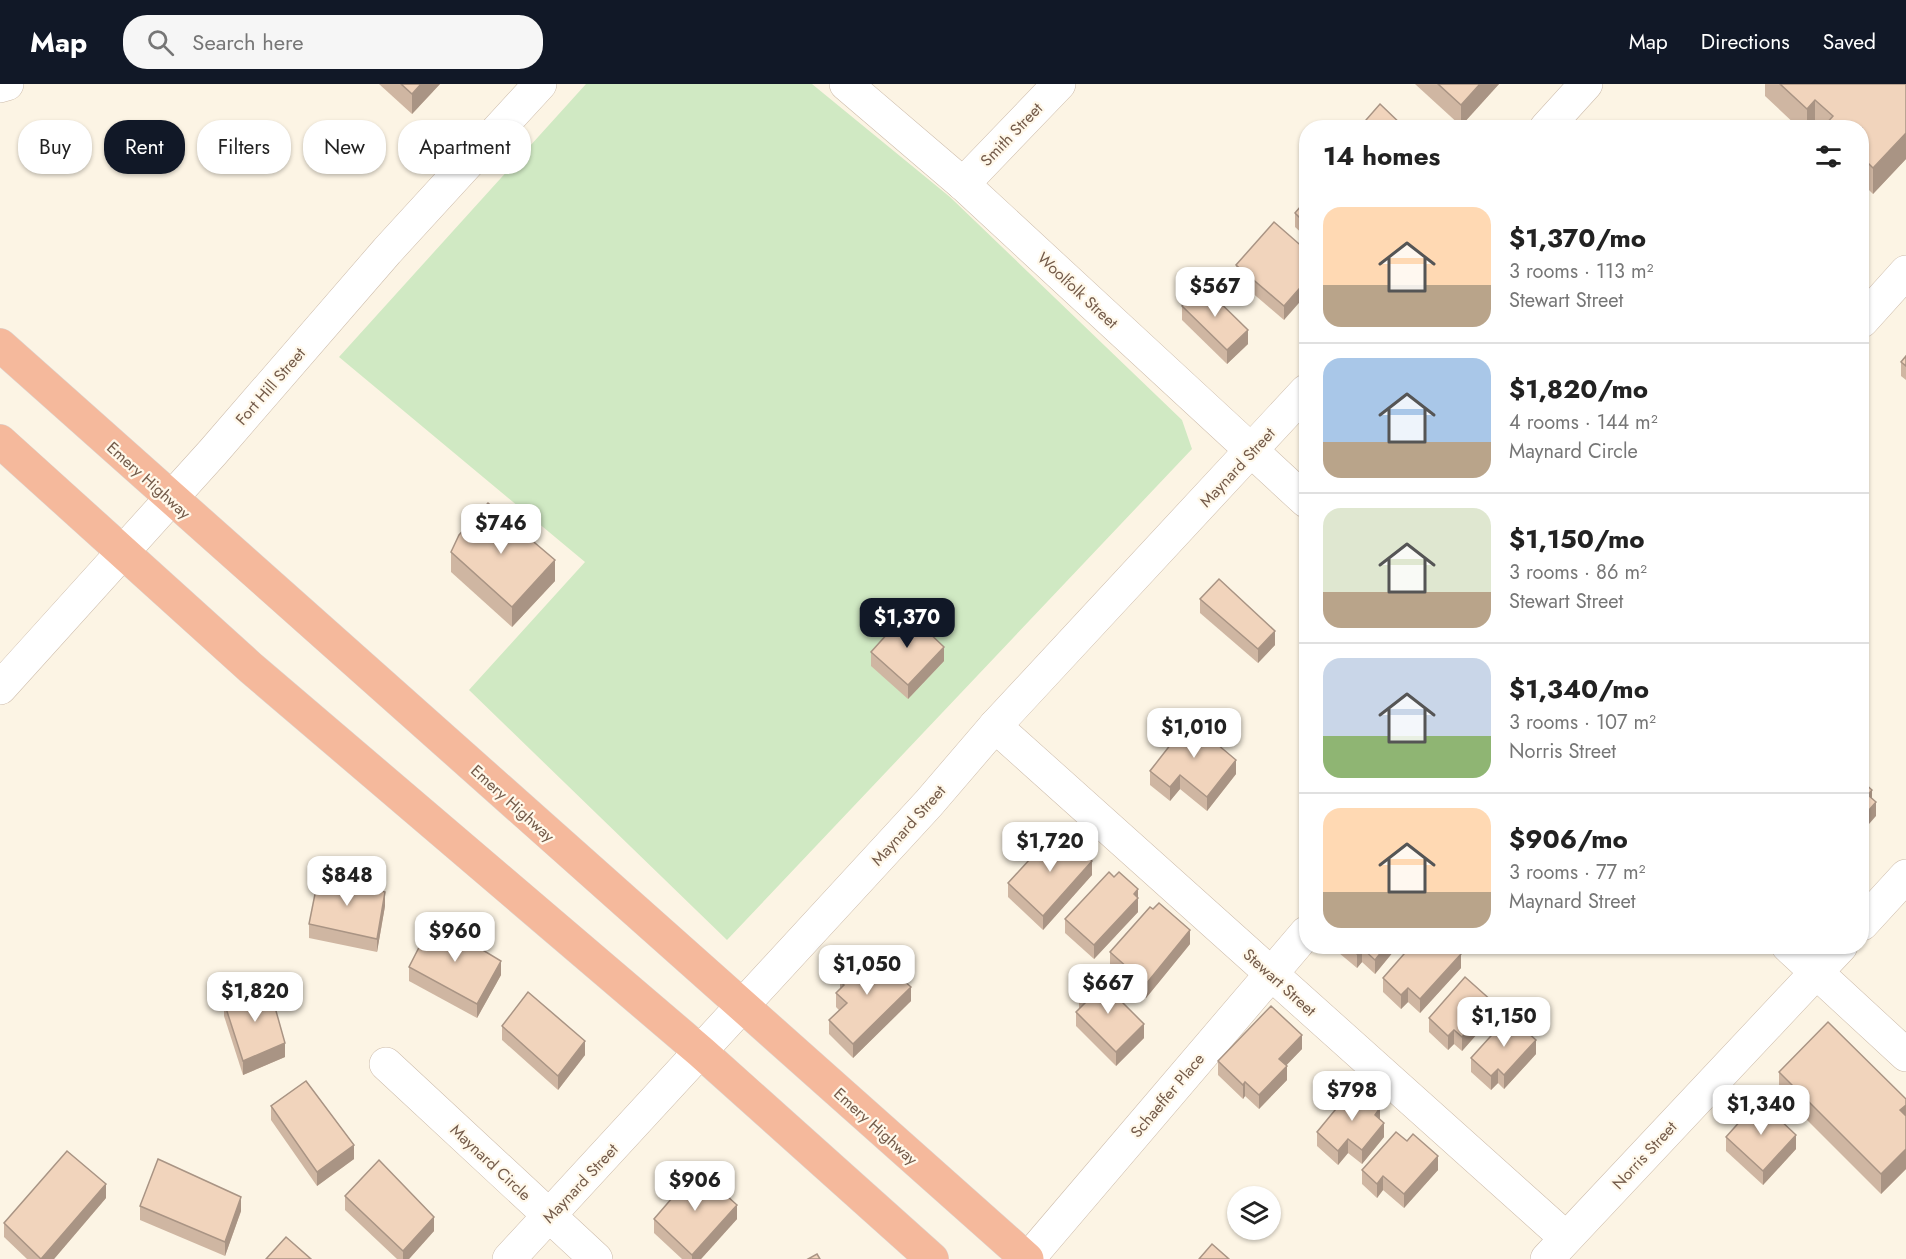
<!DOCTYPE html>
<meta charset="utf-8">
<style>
body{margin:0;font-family:Jost,sans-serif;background:#f6f6f6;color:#222;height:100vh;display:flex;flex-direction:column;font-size:22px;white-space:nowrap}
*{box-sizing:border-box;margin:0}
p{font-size:20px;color:#767676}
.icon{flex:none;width:33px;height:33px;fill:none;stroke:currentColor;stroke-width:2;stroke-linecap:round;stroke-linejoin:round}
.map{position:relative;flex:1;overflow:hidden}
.panel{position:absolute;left:1299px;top:36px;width:570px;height:834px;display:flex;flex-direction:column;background:#fff;border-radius:24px;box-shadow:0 2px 4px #0004}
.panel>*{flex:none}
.banner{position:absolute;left:18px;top:36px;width:570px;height:54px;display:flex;gap:12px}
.tools{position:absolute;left:1227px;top:1102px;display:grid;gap:12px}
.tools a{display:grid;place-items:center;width:54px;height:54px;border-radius:50%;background:#fff;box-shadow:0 2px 4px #0004;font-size:30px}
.price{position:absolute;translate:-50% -51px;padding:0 14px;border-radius:12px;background:#fff;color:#222;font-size:20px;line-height:39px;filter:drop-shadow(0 2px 3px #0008)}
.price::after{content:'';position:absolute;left:50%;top:36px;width:18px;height:14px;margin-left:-9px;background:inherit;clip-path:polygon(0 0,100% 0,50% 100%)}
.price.current{background:#111827;color:#fff}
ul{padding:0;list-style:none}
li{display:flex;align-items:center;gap:18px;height:150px;padding:0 24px}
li+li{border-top:2px solid #e0e0e0}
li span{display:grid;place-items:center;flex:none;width:168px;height:120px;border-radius:18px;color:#555}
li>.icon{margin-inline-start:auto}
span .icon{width:72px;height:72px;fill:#fffc;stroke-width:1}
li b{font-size:26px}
h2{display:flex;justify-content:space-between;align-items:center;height:72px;padding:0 24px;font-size:26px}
.chip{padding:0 21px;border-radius:24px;background:#fff;box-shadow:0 2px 4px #0004;font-size:21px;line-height:54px}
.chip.current{background:#111827;color:#fff}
header{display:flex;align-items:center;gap:36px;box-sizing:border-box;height:84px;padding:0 30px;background:#111827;color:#fff}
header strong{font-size:28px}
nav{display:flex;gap:33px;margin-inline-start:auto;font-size:21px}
.search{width:420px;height:54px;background:#f6f6f6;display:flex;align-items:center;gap:15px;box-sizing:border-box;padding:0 21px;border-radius:24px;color:#767676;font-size:22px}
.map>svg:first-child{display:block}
.green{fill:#d0e9c3}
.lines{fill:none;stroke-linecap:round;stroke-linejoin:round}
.minor-casing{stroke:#cdbcab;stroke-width:34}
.highway-casing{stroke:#dbd4d0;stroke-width:34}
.minor{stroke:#fff;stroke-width:33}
.highway{stroke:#f5b99c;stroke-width:33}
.wall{fill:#cfb6a2}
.shaded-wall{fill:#a99484}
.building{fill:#f1d4bc;stroke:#a99484;stroke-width:1.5}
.labels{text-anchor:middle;stroke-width:4.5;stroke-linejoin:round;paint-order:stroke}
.street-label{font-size:16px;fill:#745b4a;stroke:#fff8ea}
</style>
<header>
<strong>Map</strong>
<div class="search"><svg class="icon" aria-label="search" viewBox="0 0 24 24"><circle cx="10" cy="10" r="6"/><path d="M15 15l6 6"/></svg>Search here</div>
<nav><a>Map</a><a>Directions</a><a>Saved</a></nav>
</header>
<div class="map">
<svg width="1906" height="1175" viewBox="0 0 1906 1175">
<rect width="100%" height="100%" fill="#fcf4e4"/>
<path class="green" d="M586 0H812L950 113 1182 336 1192 365 727 856 469 606 585 478 339 273Z"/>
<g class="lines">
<g class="minor-casing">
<g id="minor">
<path d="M846 0 963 100 1306 417"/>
<path d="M0 2 7 0"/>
<path d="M1546 44 1586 0"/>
<path d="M963 100 1059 0"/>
<path d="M1862 237 1906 188"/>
<path d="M0 604 213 368 387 167 540 0"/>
<path d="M995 642 1566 1154"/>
<path d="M1862 840 1906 792"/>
<path d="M1788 862 1906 971"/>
<path d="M386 980 596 1175"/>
<path d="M509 1175 929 719 995 642 1306 307"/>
<path d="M1028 1175 1306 849"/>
<path d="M1547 1175 1841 862"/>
</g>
</g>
<g class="highway-casing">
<g id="highway">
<path d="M0 261 1027 1175"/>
<path d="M0 357 251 584 701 968 932 1175"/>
</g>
</g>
<use href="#minor" class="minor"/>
<use href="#highway" class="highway"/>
</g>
<g class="wall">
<path d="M379 0H440L412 30Z"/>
<path d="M1415 0H1499L1461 42Z"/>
<path d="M1765 0H1906V75L1873 110 1862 99V44H1817L1815 42 1813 44H1799L1765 12Z"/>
<path d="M1306 116V153L1295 143V129Z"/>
<path d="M1306 166 1284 236 1236 195V181Z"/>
<path d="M1182 222 1248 260 1227 280 1182 236Z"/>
<path d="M1906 272V296L1901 292V278Z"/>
<path d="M451 468 555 497 512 543 451 488Z"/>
<path d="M1200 515 1275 561 1258 579 1200 529Z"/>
<path d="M871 568 944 577 908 615 871 582Z"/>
<path d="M1215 659 1236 690 1207 727 1180 705 1170 717 1150 701V687Z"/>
<path d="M1092 791 1043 846 1008 813V799Z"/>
<path d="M1114 793 1138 805V828L1094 875 1065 849V835Z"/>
<path d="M385 822 377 868 309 854V840Z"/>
<path d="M1190 860 1146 914 1110 882V868Z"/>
<path d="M1339 862H1398L1375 890 1362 878 1357 884 1339 869Z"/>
<path d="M409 883 501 891 477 934 409 897Z"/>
<path d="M1461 884 1420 929 1408 918 1401 925 1383 908V894Z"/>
<path d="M840 897 911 917 853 974 829 950V936L839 926 836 923V909L840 906Z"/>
<path d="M1079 911 1144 954 1116 982 1076 942V928L1079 925Z"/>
<path d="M224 918 285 973 243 991 224 932Z"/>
<path d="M1493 932 1462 967 1454 960 1448 966 1429 948V934Z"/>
<path d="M502 942 585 971 558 1006 502 956Z"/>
<path d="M1302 965 1286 981 1287 996 1259 1025 1245 1012 1243 1015 1218 991V977Z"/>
<path d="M1536 970 1504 1005 1498 999 1491 1006 1471 988V974Z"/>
<path d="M1779 988 1906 1015V1085L1881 1110 1779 1008Z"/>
<path d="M271 1022 354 1075 317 1102 271 1036Z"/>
<path d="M1317 1048 1384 1053 1362 1080 1348 1069 1338 1081 1317 1062Z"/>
<path d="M1726 1053 1796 1065 1763 1101 1726 1067Z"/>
<path d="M1362 1086H1438L1404 1124 1383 1106 1377 1114 1362 1100Z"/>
<path d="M345 1112 434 1147 409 1175H397L345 1126Z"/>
<path d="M106 1114 54 1175H27L4 1153V1139Z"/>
<path d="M140 1122 241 1127 225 1172 140 1136Z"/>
<path d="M654 1135H737L701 1175H682L654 1149Z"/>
</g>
<g class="shaded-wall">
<path d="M421 0H440L412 30V10Z"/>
<path d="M1480 0H1499L1461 42V21Z"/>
<path d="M1815 16V42L1813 44H1807V25Z"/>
<path d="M1906 49V75L1873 110V84Z"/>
<path d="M1306 197V211L1284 236V222Z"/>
<path d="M1248 246V260L1227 280V266Z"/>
<path d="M555 476V497L512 543V523Z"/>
<path d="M1275 547V561L1258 579V565Z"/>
<path d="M944 563V577L908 615V601Z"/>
<path d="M1236 676V690L1207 727V713Z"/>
<path d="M1180 691V705L1170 717V703Z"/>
<path d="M1872 706V720L1868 711Z"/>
<path d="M1876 718V732L1862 748V734Z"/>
<path d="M1092 777V791L1043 846V832Z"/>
<path d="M1138 805V828L1094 875V861Z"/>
<path d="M385 808V822L377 868V855Z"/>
<path d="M1190 846V860L1146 914V900Z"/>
<path d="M1386 862H1398L1375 890V876Z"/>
<path d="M1362 864V878L1357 884V870Z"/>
<path d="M1461 870V884L1420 929V915Z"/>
<path d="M501 877V891L477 934V920Z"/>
<path d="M911 903V917L853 974V960Z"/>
<path d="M1408 904V918L1401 925V911Z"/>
<path d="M1493 918V932L1462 967V953Z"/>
<path d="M1144 940V954L1116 982V968Z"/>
<path d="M1454 946V960L1448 966V952Z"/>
<path d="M1302 951V965L1279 989V975Z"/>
<path d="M1536 956V970L1504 1005V991Z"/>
<path d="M585 957V971L558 1006V992Z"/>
<path d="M285 959V973L243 991V977Z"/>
<path d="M1287 982V996L1259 1025V1011Z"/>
<path d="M1498 985V999L1491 1006V992Z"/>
<path d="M1245 998V1012L1243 1015V1001Z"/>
<path d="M1906 1021V1041L1900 1026Z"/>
<path d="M1380 1024V1038L1375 1031Z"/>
<path d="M1384 1039V1053L1362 1080V1066Z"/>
<path d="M1796 1051V1065L1763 1101V1087Z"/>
<path d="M1348 1055V1069L1338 1081V1067Z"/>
<path d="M354 1061V1075L317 1102V1088Z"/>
<path d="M1906 1065V1085L1881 1110V1090Z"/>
<path d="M1438 1072V1086L1404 1124V1110Z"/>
<path d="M1383 1092V1106L1377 1114V1100Z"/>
<path d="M106 1100V1114L54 1175H41Z"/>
<path d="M241 1113V1127L225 1172V1158Z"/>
<path d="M737 1121V1135L701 1175H692V1171Z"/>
<path d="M434 1133V1147L409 1175H403V1167Z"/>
</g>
<g class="building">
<path d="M401 0H421L412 10Z"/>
<path d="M1438 0H1480L1461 21Z"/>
<path d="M1780 0H1906V49L1873 84 1862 73V44H1829L1826 40 1833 32 1815 16 1807 25Z"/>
<path d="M1380 20 1405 44H1359Z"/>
<path d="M1306 116V140L1295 129Z"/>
<path d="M1274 138 1306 166V197L1284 222 1236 181Z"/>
<path d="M1202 201 1248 246 1227 266 1182 222Z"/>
<path d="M1906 272V282L1901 278Z"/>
<path d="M488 419 555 476 512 523 451 468 459 451Z"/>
<path d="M1219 495 1275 547 1258 565 1200 515Z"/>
<path d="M907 528 944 563 908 601 871 568Z"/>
<path d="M1192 633 1215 650 1211 655 1236 676 1207 713 1180 691 1170 703 1150 687Z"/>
<path d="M1862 697 1872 706 1868 711 1876 718 1862 734Z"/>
<path d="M1063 749 1092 777 1043 832 1008 799 1052 751 1057 756Z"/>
<path d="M1109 788 1114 793 1119 788 1138 805 1134 810 1138 814 1094 861 1065 835Z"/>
<path d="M319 790 385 808 377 855 309 840Z"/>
<path d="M1159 819 1190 846 1146 900 1110 868 1150 823 1153 825Z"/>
<path d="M433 836 501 877 477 920 409 883Z"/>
<path d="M1348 862H1386L1375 876 1362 864 1357 870Z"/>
<path d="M1411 862H1453L1461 870 1420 915 1408 904 1401 911 1383 894Z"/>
<path d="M870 867 911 903 853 960 829 936 847 919 836 909 844 901 840 897Z"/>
<path d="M1097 893 1144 940 1116 968 1076 928 1086 918 1079 911Z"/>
<path d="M1465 893 1493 918 1462 953 1454 946 1448 952 1429 934Z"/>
<path d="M269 902 285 959 243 977 224 918Z"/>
<path d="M528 908 585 957 558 992 502 942Z"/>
<path d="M1271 922 1302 951 1279 975 1287 982 1259 1011 1245 998 1243 1001 1218 977Z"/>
<path d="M1509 932 1536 956 1504 991 1498 985 1491 992 1471 974Z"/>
<path d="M1828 938 1906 1015V1021L1900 1026 1906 1032V1065L1881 1090 1779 988Z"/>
<path d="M306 997 354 1061 317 1088 271 1022Z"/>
<path d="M1354 1003 1380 1024 1375 1031 1384 1039 1362 1066 1348 1055 1338 1067 1317 1048Z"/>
<path d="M1759 1016 1796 1051 1763 1087 1726 1053Z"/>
<path d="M1396 1048 1407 1057 1413 1050 1438 1072 1404 1110 1383 1092 1377 1100 1362 1086Z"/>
<path d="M67 1067 106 1100 41 1175 4 1139Z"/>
<path d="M158 1075 241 1113 225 1158 140 1122Z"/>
<path d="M379 1076 434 1133 403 1167 345 1112Z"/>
<path d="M697 1085 737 1121 692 1171 654 1135Z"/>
<path d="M286 1153 311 1175H266Z"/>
<path d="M1212 1160 1229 1175H1199Z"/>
<path d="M817 1170 820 1175H808Z"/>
</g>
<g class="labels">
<g class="street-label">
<text transform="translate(1011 50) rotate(-46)" y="6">Smith Street</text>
<text transform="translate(1078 206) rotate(43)" y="6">Woolfolk Street</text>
<text transform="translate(270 302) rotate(-49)" y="6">Fort Hill Street</text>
<text transform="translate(1237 383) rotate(-47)" y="6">Maynard Street</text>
<text transform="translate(149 396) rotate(42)" y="6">Emery Highway</text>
<text transform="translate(513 719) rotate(42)" y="6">Emery Highway</text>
<text transform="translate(908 741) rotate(-48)" y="6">Maynard Street</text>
<text transform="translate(1280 898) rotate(42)" y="6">Stewart Street</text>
<text transform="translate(1167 1011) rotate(-50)" y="6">Schaeffer Place</text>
<text transform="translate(876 1042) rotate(42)" y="6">Emery Highway</text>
<text transform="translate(1644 1071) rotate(-47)" y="6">Norris Street</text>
<text transform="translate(491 1078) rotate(43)" y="6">Maynard Circle</text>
<text transform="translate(580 1099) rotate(-47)" y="6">Maynard Street</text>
</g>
</g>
</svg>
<div class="tools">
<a><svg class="icon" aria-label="layers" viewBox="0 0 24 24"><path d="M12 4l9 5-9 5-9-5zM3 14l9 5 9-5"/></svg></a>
</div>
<b class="price" style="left:1215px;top:234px">$567</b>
<b class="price" style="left:501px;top:471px">$746</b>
<b class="price current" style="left:907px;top:565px">$1,370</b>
<b class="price" style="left:1194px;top:675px">$1,010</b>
<b class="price" style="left:1050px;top:789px">$1,720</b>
<b class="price" style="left:347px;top:823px">$848</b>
<b class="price" style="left:455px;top:879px">$960</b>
<b class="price" style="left:867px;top:912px">$1,050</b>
<b class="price" style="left:1108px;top:931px">$667</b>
<b class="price" style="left:255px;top:939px">$1,820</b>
<b class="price" style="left:1504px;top:964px">$1,150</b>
<b class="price" style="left:1352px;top:1038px">$798</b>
<b class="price" style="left:1761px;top:1052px">$1,340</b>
<b class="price" style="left:695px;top:1128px">$906</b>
<div class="banner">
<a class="chip">Buy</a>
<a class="chip current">Rent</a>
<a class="chip">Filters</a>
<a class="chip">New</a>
<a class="chip">Apartment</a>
</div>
<section class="panel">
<h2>14 homes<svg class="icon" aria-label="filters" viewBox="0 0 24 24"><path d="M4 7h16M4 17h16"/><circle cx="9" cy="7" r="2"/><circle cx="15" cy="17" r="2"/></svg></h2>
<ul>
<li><span style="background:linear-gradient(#ffd9b3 65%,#b9a48a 0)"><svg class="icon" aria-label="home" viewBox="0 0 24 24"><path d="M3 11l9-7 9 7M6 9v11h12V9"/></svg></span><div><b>$1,370/mo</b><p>3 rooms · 113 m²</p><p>Stewart Street</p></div></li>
<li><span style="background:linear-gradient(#a9c7e8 70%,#b9a48a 0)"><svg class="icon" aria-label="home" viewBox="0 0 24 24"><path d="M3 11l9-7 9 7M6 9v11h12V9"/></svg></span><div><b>$1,820/mo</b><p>4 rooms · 144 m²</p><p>Maynard Circle</p></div></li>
<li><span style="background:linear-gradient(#dfe7d0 70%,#b9a48a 0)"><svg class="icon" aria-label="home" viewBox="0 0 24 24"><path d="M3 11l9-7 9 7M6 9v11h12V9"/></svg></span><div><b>$1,150/mo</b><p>3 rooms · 86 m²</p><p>Stewart Street</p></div></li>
<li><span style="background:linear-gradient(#c9d6e8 65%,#8fb573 0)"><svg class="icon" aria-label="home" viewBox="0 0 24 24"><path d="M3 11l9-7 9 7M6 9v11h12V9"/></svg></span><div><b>$1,340/mo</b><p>3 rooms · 107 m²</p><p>Norris Street</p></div></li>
<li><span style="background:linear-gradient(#ffd9b3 70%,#b9a48a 0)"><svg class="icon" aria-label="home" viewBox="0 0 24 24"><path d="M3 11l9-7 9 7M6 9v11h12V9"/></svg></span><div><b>$906/mo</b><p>3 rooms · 77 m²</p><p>Maynard Street</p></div></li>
</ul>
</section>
</div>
